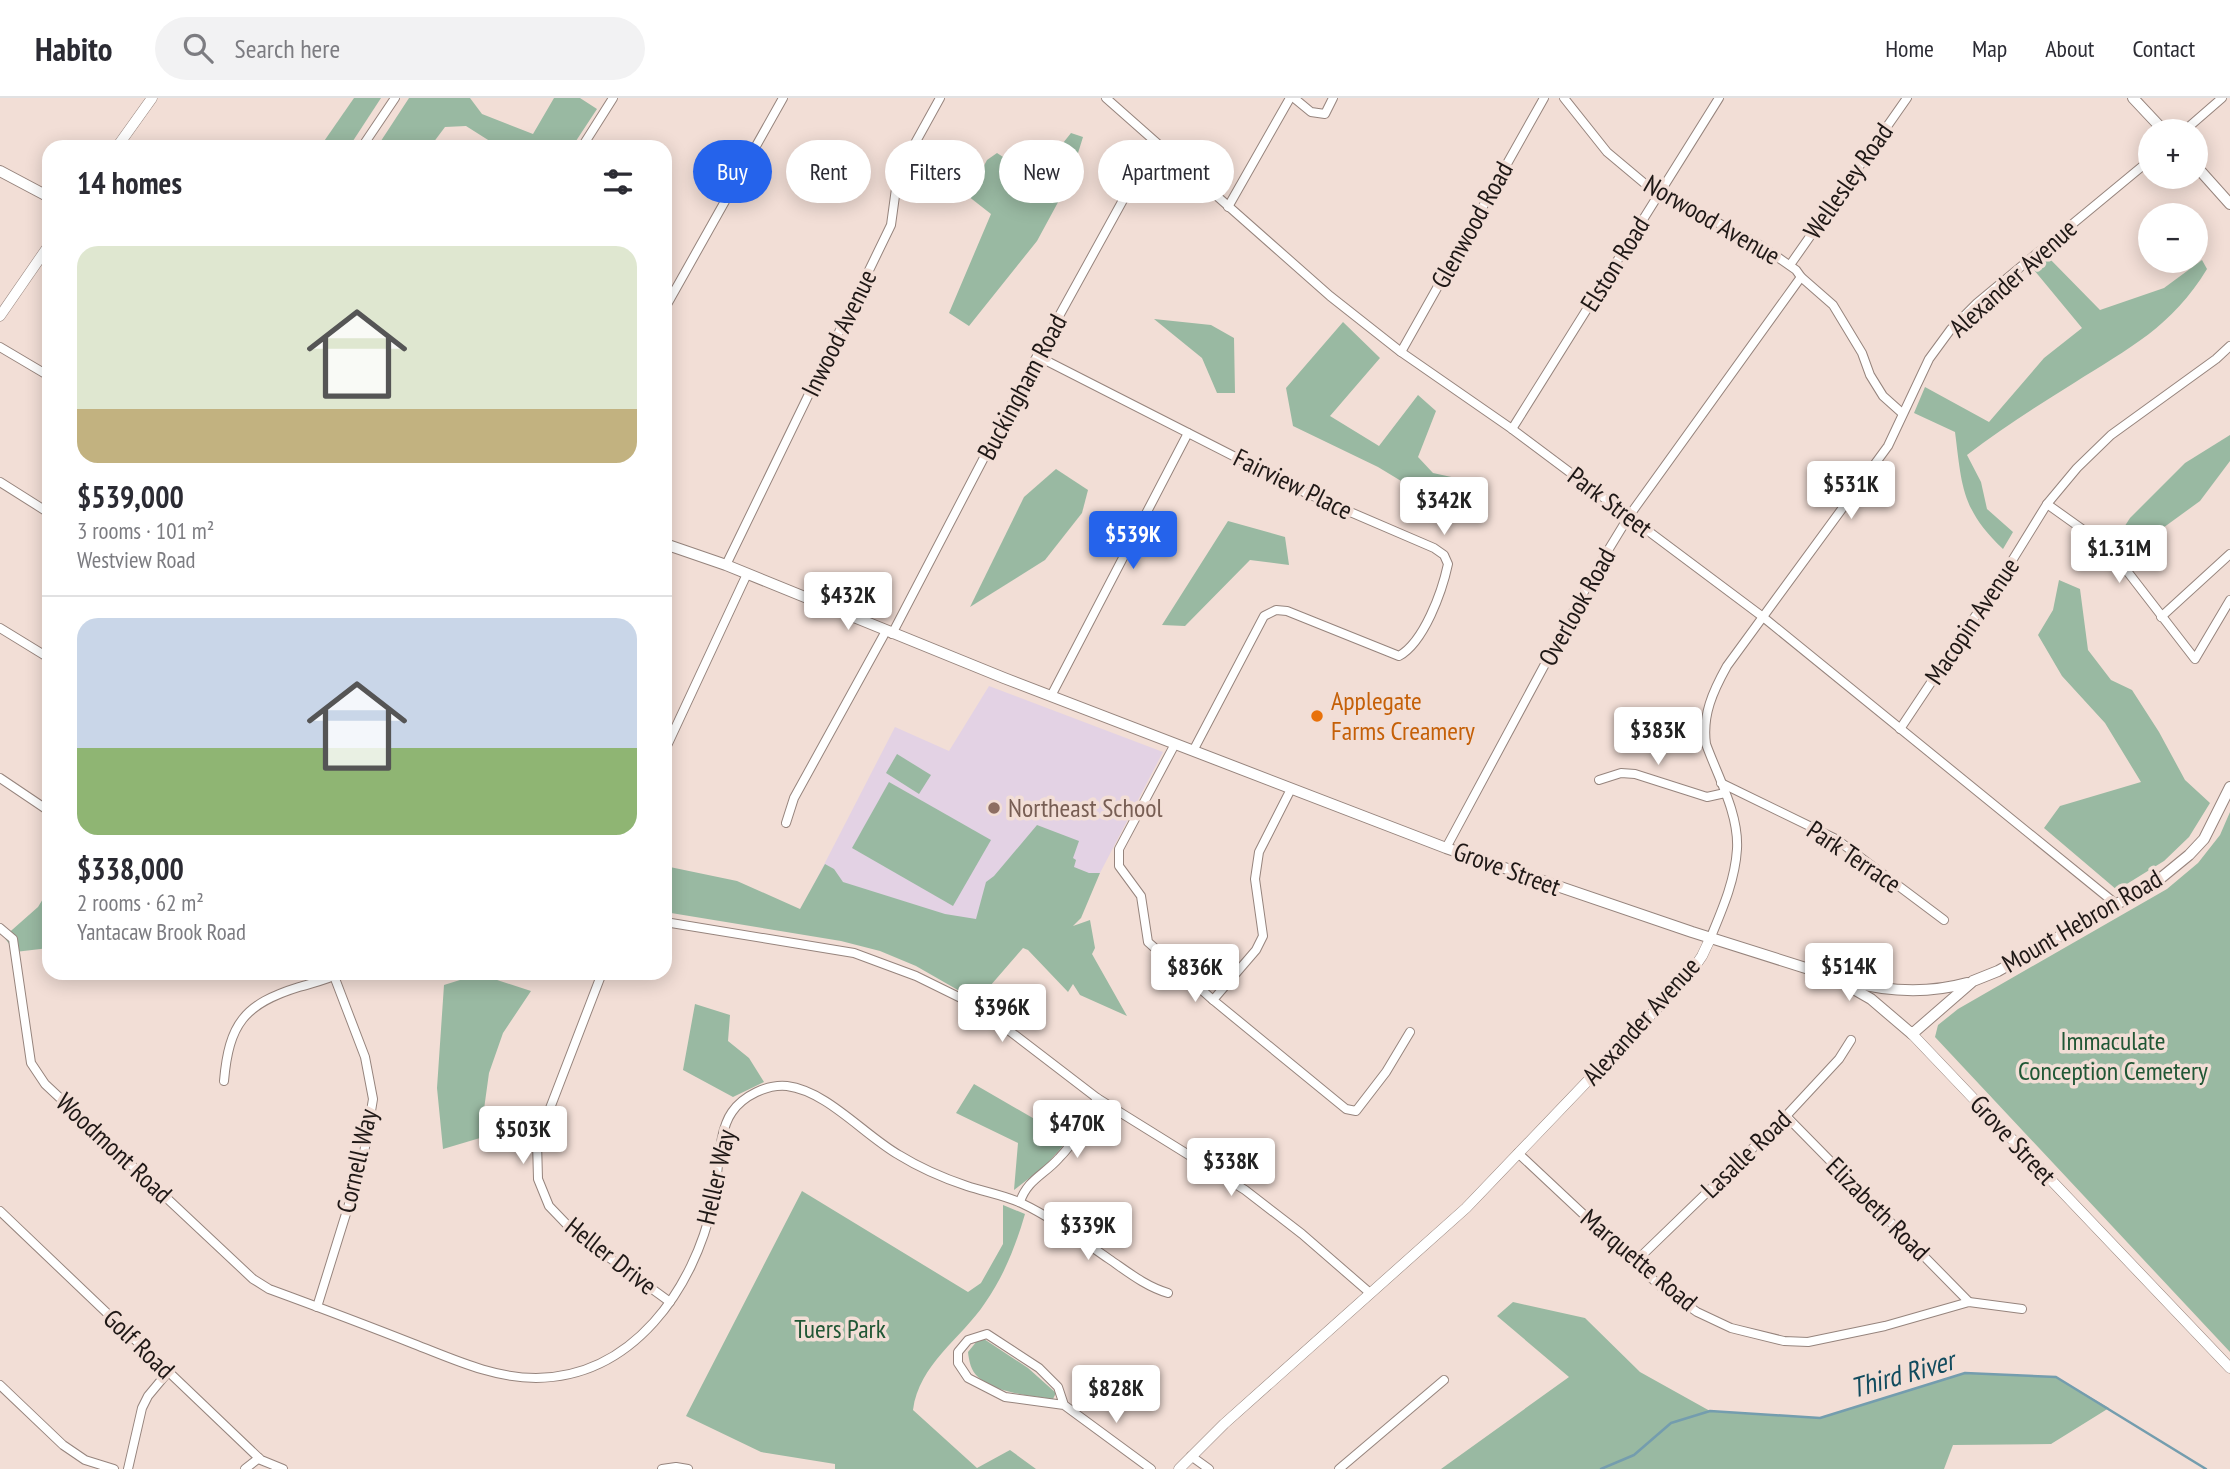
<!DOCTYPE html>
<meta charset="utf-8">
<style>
body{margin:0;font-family:"PT Sans Narrow",sans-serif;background:#f2f2f3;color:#2b2b33;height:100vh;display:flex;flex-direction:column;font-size:26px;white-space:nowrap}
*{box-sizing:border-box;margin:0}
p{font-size:23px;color:#7c7c81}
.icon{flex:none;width:38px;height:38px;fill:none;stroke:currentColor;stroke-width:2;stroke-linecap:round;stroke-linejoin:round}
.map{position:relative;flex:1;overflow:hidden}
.sheet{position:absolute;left:42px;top:42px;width:630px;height:840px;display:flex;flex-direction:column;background:#fff;border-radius:21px;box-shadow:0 4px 18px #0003}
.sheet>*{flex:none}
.top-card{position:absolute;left:693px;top:42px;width:665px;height:63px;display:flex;gap:14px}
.controls{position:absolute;left:2138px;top:21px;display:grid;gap:14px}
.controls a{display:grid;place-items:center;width:70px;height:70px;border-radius:50%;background:#fff;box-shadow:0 4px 18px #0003;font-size:35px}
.price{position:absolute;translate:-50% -60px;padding:0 16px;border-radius:7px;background:#fff;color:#222;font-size:23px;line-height:46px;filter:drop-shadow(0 2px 4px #0008)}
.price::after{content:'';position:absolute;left:50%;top:42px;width:21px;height:16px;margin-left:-10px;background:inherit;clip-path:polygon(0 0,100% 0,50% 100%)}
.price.active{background:#2563eb;color:#fff}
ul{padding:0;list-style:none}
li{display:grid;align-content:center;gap:14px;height:371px;padding:0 35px}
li+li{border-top:2px solid #e1e1e2}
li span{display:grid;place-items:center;height:217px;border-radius:21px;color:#555}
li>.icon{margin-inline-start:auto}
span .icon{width:126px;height:126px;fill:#fffc;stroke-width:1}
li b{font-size:30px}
h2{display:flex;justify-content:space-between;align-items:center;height:84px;padding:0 35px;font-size:30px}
.tag{padding:0 24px;border-radius:32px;background:#fff;box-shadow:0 4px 18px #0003;font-size:24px;line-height:63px}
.tag.active{background:#2563eb;color:#fff}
header{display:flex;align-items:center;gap:42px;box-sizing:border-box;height:98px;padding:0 35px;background:#fff;border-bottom:2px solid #e1e1e2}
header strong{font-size:33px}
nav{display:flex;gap:38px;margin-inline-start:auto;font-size:24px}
.search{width:490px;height:63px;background:#f2f2f3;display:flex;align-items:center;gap:18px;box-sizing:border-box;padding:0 24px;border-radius:38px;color:#7c7c81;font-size:26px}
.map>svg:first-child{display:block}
.education{fill:#e3d2e4}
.green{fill:#99b9a2}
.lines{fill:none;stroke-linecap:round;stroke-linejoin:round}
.stream{stroke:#749dae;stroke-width:2.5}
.minor-casing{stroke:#96847d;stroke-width:10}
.tertiary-casing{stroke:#96847d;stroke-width:11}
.secondary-casing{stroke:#96847d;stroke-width:12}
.minor{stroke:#fff;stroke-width:8}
.tertiary{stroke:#fff;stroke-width:10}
.secondary{stroke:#fff;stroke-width:10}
.food-dot{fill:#e8710a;stroke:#f2ded6;stroke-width:2.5}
.education-dot{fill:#8d6e63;stroke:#f2ded6;stroke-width:2.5}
.labels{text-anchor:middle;stroke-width:7;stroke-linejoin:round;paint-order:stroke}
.street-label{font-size:26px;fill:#1f1816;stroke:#f2ded6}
.food-label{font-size:26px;fill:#c56008;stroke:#f2ded6;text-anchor:start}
.education-label{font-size:26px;fill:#785e54;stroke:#f2ded6;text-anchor:start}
.park-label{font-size:26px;fill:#205735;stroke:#f2ded6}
.water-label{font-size:28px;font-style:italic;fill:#114b5e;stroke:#f2ded6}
</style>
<header>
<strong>Habito</strong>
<div class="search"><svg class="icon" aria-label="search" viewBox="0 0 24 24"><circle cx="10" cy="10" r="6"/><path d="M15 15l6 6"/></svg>Search here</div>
<nav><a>Home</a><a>Map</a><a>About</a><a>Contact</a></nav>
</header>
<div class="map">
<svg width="2230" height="1371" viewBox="0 0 2230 1371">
<rect width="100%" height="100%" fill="#f2ded6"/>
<path class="education" d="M989 588 1163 654 1100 775 980 835 812 790 895 629 949 653Z"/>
<g class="green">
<path d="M354 0H381L349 49H320Z"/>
<path d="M409 0H470L482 16 533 36 554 0H580L597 11 572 49H504L496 47 466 28 445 29 430 49H377Z"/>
<path d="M1071 35 1083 39 1069 84 1037 143 969 228 949 215 991 116 968 98 987 62 997 55 1035 80Z"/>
<path d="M2047 158 2100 212 2164 190 2202 162 2207 171C2172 229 2129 250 2074 285 2037 308 2001 331 1967 357L1981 384 1987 411 2013 434 2003 451C1961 411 1962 388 1955 334L1914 315 1925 289 1989 324 2044 260 2082 230 2034 172Z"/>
<path d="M1154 221 1211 227 1234 240 1235 295H1217L1202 260Z"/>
<path d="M1343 224 1380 260 1330 318 1379 348 1418 297 1436 313 1418 359 1433 375 1479 385 1480 423 1454 415 1378 369 1293 328 1286 290Z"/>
<path d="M2230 337V363L2200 403 2134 451 2121 434 2130 420 2185 365Z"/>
<path d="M1056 371 1088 392 1082 415 1045 462 970 509 1024 399Z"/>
<path d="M1228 423 1285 439 1289 467 1250 462 1185 528 1162 527Z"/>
<path d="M2059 482 2080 491 2088 552 2111 582 2132 592 2159 634 2185 682 2210 705 2189 739 2164 763 2117 792 2044 730 2060 708 2141 684 2105 625 2062 578 2038 537 2053 512Z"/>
<path d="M897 656 931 677 919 696 886 675Z"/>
<path d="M889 684 991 742 953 808 852 750Z"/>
<path d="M2230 714V1254L1935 939 1938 927 1958 911 2167 791 2198 765 2220 737Z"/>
<path d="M1037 727 1079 743 1073 760 1076 762 1074 769 1089 775H1100L1081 820 1073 828 1090 822 1095 850 1092 856 1127 918 1080 897 1073 886 1068 894 1028 852 1023 850 977 903 916 868 880 853 841 843 665 814V768L737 783 800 811 825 766 834 771 843 784 945 816 976 821 986 784 994 778Z"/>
<path d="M49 791V850L15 854 4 839 38 809Z"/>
<path d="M479 876 531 893 503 935 489 975 480 1040 443 1051 437 990 444 887Z"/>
<path d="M695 906 730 917 728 943 749 960 764 984 733 999 683 972Z"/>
<path d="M974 986 1069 1041 1046 1067 1014 1092 1018 1045 956 1015Z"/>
<path d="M802 1093 968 1194 981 1185 1003 1146V1107L1025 1116C1016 1147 1004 1178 985 1205 961 1241 919 1266 913 1312L977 1370 1010 1352 1036 1371H835V1366L761 1354 686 1318Z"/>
<path d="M1513 1204 1585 1220 1640 1274 1710 1313 1820 1320 1965 1275 2056 1279 2109 1310 2051 1346 1953 1347 1944 1371H1441L1569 1279 1497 1218Z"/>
<path d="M984 1241 1028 1270 1056 1295 1053 1301C1031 1298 996 1295 978 1279 971 1273 969 1263 968 1254L977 1243Z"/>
</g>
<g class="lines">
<path class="stream" d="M1601 1371 1634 1357 1671 1325 1710 1313 1820 1320 1965 1275 2056 1279 2206 1371"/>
<g class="minor-casing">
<g id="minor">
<path d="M1106 0 1330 198 1401 254 1512 331 1763 519 2116 806"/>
<path d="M1294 0 1311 14 1325 16 1333 0"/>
<path d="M1564 0 1607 54 1644 85 1763 149 1796 172 1801 179 1833 207 1862 255 1870 277 1883 298 1902 315"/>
<path d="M2184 33 2222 0"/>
<path d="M362 49 395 0"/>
<path d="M582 49 613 0"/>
<path d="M1228 109 1290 0"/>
<path d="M1790 167 1907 0"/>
<path d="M665 210 783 0"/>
<path d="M0 249 49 278"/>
<path d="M1401 254 1544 0"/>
<path d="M1037 258 1306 395 1434 450 1444 457 1448 466C1442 494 1424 544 1399 558L1287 513 1276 512 1264 518 1193 653"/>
<path d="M1512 331 1719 0"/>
<path d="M0 384 49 415"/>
<path d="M2047 406 2110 451 2195 561 2230 502"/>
<path d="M726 467 891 127 898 76 940 0"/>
<path d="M2161 519 2230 456"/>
<path d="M0 530 49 560"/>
<path d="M892 536 1037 258 1155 44"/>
<path d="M1051 598 1188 335"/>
<path d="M1900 631 2010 466 2047 406 2077 370 2111 337 2216 261 2230 248"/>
<path d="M1175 646 1119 751V768L1141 798 1148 844 1213 902 1346 1011 1356 1013 1386 974 1410 934"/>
<path d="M665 652 747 476"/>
<path d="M0 680 49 713"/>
<path d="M1599 682 1621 675 1635 676 1707 699 1725 695"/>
<path d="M1721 685 1836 741 1944 822"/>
<path d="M786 725 794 700 886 533"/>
<path d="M1446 750 1593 477 1629 418 1801 179"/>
<path d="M665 824 854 855 916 878 977 908 1097 1000 1245 1092 1302 1136 1370 1195"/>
<path d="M0 830 13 841 31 965 45 986 253 1181 269 1191C318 1209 366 1227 414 1246 453 1261 493 1280 536 1280 633 1279 694 1191 713 1104 719 1078 717 1035 732 1014 743 998 767 986 787 988 827 993 864 1037 899 1057 920 1070 943 1080 967 1088 985 1094 1004 1097 1021 1105 1053 1120 1080 1141 1109 1161 1128 1174 1145 1188 1168 1195"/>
<path d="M1710 841C1722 812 1735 783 1737 751 1739 716 1718 679 1706 646 1702 617 1713 593 1727 568L1888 348 1929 261 1951 231 1977 205 2151 61"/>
<path d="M602 875 537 1044 538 1081 549 1108 574 1134 670 1204"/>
<path d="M1213 902 1256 852 1263 838 1255 781 1259 754 1291 691"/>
<path d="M224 983C229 926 244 906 299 889 312 885 327 882 340 875"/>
<path d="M1786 1018 1969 1204"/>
<path d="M1518 1055 1660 1188 1697 1214 1731 1230 1784 1243 1808 1244 1885 1228 1969 1204 2022 1211"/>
<path d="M1020 1104C1027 1082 1044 1077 1059 1060 1076 1043 1087 1022 1097 1000"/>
<path d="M0 1113 261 1362 283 1371"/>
<path d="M1635 1164 1786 1018 1839 961 1851 942"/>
<path d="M317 1209 363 1061 373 1001 365 959 334 878"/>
<path d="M0 1287 63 1347 85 1362 114 1371"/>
<path d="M1064 1307 1058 1289 1039 1270 987 1236 968 1242 958 1254V1265L968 1280 1005 1299 1064 1307 1151 1371"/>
<path d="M1191 1358 1209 1371"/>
<path d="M128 1371 142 1310 148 1298 168 1274"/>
<path d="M245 1371 259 1360"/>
<path d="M662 1371 676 1369 688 1371"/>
<path d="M1339 1371 1444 1282"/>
</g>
</g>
<g class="tertiary-casing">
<g id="tertiary">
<path d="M117 49 152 0"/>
<path d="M0 218 49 147"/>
<path d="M1912 936 2230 1270"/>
<path d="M1179 1371 1224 1326 1466 1110 1689 877 1702 858 1710 841"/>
</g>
</g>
<g class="secondary-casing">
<g id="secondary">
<path d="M2133 0 2164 33"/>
<path d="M2196 68 2230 106"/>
<path d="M0 73 49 99"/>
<path d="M665 446 726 467 1004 580 1446 750 1692 834 1831 878 1871 901 1912 936 1973 883 1998 873 2156 784 2189 757 2204 741 2230 689"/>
<path d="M1848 883C1888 894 1927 896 1967 885"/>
</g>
</g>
<use href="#minor" class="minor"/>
<use href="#tertiary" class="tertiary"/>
<use href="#secondary" class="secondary"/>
</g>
<circle class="food-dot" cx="1317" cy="618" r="7"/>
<circle class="education-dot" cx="994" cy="710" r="7"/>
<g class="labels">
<g class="street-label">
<text transform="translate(1848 83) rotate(-55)" y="9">Wellesley Road</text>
<text transform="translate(1712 122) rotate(30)" y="9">Norwood Avenue</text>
<text transform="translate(1472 127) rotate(-61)" y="9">Glenwood Road</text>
<text transform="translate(1615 166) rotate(-58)" y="9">Elston Road</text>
<text transform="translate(2013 180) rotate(-42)" y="9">Alexander Avenue</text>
<text transform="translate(839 235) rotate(-64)" y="9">Inwood Avenue</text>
<text transform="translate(1022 289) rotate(-62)" y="9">Buckingham Road</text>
<text transform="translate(1293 386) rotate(26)" y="9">Fairview Place</text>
<text transform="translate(1610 404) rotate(37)" y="9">Park Street</text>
<text transform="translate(1577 509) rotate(-61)" y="9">Overlook Road</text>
<text transform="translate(1972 523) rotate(-56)" y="9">Macopin Avenue</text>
<text transform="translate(1854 759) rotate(34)" y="9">Park Terrace</text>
<text transform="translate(1507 771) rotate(20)" y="9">Grove Street</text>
<text transform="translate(2082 823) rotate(-30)" y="9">Mount Hebron Road</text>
<text transform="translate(1641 923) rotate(-48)" y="9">Alexander Avenue</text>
<text transform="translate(2013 1042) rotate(47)" y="9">Grove Street</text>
<text transform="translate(114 1050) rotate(43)" y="9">Woodmont Road</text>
<text transform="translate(1746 1056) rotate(-44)" y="9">Lasalle Road</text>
<text transform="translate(357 1063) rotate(-77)" y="9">Cornell Way</text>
<text transform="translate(716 1079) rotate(-77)" y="9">Heller Way</text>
<text transform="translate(1878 1111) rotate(45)" y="9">Elizabeth Road</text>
<text transform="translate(611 1158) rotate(38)" y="9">Heller Drive</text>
<text transform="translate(1639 1162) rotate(40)" y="9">Marquette Road</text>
<text transform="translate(139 1246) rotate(44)" y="9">Golf Road</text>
</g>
<g class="food-label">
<text x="1331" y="612">Applegate<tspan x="1331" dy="30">Farms Creamery</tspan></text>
</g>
<g class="education-label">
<text x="1008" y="719">Northeast School</text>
</g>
<g class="park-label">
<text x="2113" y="952">Immaculate<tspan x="2113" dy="30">Conception Cemetery</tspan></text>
<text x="840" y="1240">Tuers Park</text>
</g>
<g class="water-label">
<text transform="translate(1902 1276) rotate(-16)" y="10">Third River</text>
</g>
</g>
</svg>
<div class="controls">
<a>+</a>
<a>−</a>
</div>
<b class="price" style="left:1851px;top:423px">$531K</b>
<b class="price" style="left:1444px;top:439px">$342K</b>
<b class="price active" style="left:1133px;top:473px">$539K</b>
<b class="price" style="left:2119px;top:487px">$1.31M</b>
<b class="price" style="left:848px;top:534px">$432K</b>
<b class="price" style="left:1658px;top:669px">$383K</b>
<b class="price" style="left:1849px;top:905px">$514K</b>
<b class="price" style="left:1195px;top:906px">$836K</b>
<b class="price" style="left:1002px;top:946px">$396K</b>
<b class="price" style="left:1077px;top:1062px">$470K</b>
<b class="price" style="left:523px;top:1068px">$503K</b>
<b class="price" style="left:1231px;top:1100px">$338K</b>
<b class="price" style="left:1088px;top:1164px">$339K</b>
<b class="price" style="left:1116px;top:1327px">$828K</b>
<div class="top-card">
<a class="tag active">Buy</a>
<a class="tag">Rent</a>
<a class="tag">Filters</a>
<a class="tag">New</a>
<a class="tag">Apartment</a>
</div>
<section class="sheet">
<h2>14 homes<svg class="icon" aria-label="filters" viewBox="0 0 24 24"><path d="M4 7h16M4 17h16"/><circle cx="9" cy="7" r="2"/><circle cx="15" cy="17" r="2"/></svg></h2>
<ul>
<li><span style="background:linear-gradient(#dfe7d0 75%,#c2b280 0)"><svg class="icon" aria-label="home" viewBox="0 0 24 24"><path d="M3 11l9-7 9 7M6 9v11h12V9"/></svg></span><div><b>$539,000</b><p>3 rooms · 101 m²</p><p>Westview Road</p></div></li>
<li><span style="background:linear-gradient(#c9d6e8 60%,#8fb573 0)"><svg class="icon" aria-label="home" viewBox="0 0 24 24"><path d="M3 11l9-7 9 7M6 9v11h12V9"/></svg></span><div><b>$338,000</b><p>2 rooms · 62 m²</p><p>Yantacaw Brook Road</p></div></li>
</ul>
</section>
</div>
